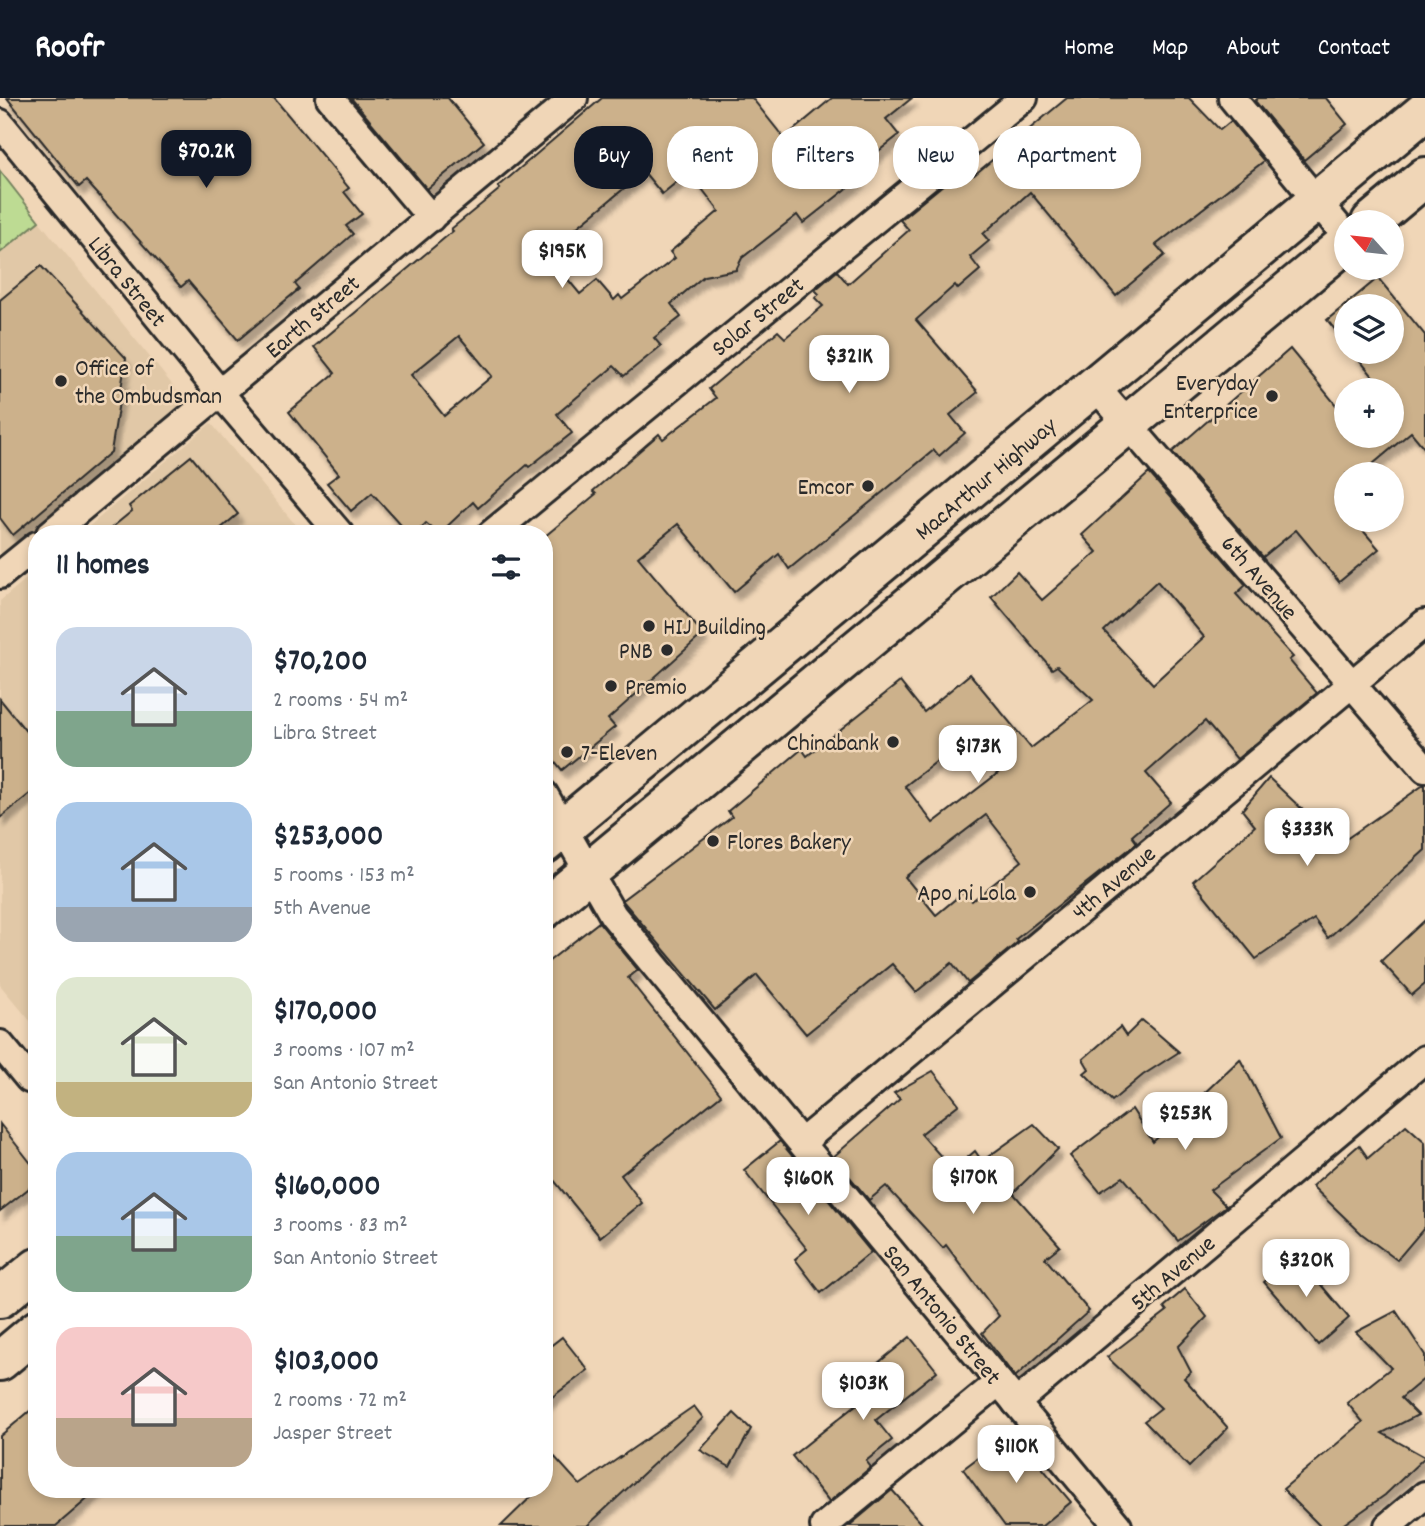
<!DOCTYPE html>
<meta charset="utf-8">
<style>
body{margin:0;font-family:Dekko,sans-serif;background:#f2f2f3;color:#1f2937;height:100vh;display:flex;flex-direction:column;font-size:26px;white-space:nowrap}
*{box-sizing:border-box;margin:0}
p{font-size:23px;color:#747a83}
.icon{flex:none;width:38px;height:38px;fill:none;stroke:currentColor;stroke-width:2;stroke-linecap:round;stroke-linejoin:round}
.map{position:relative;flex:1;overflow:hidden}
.side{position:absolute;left:28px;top:427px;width:525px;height:973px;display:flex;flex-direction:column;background:#fff;border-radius:28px;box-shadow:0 4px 10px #0003}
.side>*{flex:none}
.hud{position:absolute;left:574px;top:28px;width:665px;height:63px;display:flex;gap:14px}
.needle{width:46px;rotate:297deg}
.tools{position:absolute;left:1334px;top:112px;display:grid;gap:14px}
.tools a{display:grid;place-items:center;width:70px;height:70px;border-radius:50%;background:#fff;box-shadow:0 4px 10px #0003;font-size:35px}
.price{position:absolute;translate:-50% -60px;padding:0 16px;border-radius:14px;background:#fff;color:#222;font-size:23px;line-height:46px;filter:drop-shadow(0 2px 4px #0008)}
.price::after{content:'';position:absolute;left:50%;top:42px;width:21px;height:16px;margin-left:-10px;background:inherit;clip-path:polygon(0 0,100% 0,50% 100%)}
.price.active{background:#111827;color:#fff}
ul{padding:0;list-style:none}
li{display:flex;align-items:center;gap:21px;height:175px;padding:0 28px}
li span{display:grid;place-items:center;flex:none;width:196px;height:140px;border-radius:21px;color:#555}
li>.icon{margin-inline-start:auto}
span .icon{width:84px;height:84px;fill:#fffc;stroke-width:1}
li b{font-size:30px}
h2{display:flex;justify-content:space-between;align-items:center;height:84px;padding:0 28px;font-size:30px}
.pill{padding:0 24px;border-radius:28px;background:#fff;box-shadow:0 4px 10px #0003;font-size:24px;line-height:63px}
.pill.active{background:#111827;color:#fff}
header{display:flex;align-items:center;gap:42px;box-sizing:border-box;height:98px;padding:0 35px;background:#111827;color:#fff}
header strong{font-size:33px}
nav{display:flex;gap:38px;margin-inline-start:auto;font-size:24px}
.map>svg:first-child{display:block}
.built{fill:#e1c8a7}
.green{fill:#bddb93;stroke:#74835f;stroke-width:2}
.building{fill:#ccb18b;stroke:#2b2b2b;stroke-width:2;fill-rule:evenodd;filter:url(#shadow)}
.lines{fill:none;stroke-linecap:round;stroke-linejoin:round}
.minor-casing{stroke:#2b2b2b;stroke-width:32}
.primary-casing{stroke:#2b2b2b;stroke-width:44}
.minor{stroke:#f0d6b7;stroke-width:26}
.primary{stroke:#f0d6b7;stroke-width:38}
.poi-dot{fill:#2b2b2b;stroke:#f0d6b7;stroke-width:2.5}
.labels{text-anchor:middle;stroke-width:5;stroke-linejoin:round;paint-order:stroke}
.street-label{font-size:24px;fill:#2b2b2b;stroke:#f0d6b7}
.poi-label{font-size:24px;fill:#2b2b2b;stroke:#f0d6b7;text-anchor:start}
</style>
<header>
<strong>Roofr</strong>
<nav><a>Home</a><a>Map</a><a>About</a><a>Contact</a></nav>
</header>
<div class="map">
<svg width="1425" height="1428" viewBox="0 0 1425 1428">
<defs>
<filter id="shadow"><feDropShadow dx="4.5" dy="8" stdDeviation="2" flood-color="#0004"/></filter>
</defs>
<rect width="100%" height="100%" fill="#f0d6b7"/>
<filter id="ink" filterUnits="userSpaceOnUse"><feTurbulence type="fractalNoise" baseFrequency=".0143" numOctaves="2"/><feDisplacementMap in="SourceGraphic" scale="14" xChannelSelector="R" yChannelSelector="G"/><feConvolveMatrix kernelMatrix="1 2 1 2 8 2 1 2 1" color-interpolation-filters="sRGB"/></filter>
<g filter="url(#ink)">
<g class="built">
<path d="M39 123 188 306 0 467V155Z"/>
<path d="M211 325 303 436H80Z"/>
<path d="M37 472V931L0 887V503Z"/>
</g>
<path class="green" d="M0 73 39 123 0 155Z"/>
<g class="building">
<path d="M7 0H274L349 90 344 94 362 116 346 128 353 136 295 186 299 191 238 242 188 183 181 189 86 83 79 89Z"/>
<path d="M351 0H448L484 44 427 91Z"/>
<path d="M602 0H752L784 40 832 0H912L886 21 899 37 853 73 859 81 803 125 797 117 742 160 736 172 704 178 671 206 681 219 654 240 661 248 624 278 614 268 557 316 572 335 529 369 527 367 478 410 473 404 439 436 426 425 415 436H409L372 395 351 413 327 385 339 376 289 314 335 275 314 249 453 133 451 131 500 91 498 89ZM644 74 662 96 689 74 719 113 670 154 675 160 622 201 619 197 614 202 597 182 580 196 546 155ZM459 238 492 278 444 318 411 277Z"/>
<path d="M1067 0H1189L1220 32 1231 23 1264 63 1156 147 1165 157 1116 198 1030 94 983 136 989 143 970 159 980 172 958 191 955 187 916 222 978 294 950 317 965 335 939 358 934 352 789 471 779 456 734 494 678 426 638 459 703 536 608 621 615 629 562 672 544 650V439L596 396 593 393 659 336 663 341 716 300 709 291 778 233 785 240 823 208 815 200 819 196 815 192 837 173 848 186 909 132 900 122 966 68 974 77Z"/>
<path d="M1258 0H1326L1347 26 1304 62 1255 3Z"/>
<path d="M41 168 126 260 111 354 13 437 0 420V202Z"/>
<path d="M1378 180 1425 237V351L1411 334 1361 376H1346V388L1335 398 1346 411V422H1354L1379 451 1339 484 1296 432 1263 459 1172 354 1290 251 1346 319V338H1391V292H1384L1353 254H1391V208H1346V245L1327 222Z"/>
<path d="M191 358 238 416 214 436H104L132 413 129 408Z"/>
<path d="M1149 375 1246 487 1236 496 1293 559 1289 562 1317 595 1237 661 1205 623 1146 675 1171 704 1132 738 1137 745 1016 841 1018 844 968 885 952 865 916 894 892 866 806 936 757 877 715 912 622 802 732 719 728 713 802 651 807 658 900 584 924 614 970 576 1031 650 1093 602 1057 568 1052 571 991 499 1017 474 1042 502 1097 454 1082 437ZM1157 483 1204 539 1153 586 1104 533ZM968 639 998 675 933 725 905 688ZM986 717 1022 763 972 803 964 794 936 817 905 779Z"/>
<path d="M0 601 37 647V690L0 720Z"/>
<path d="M1269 680 1339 746 1425 686V752L1328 840 1314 821 1256 861 1193 783 1255 728 1242 712Z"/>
<path d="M1425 822V886L1412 897 1381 863Z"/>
<path d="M599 824 638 872 628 880 721 997 621 1077 642 1105 600 1139 544 1070V867Z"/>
<path d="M1142 922 1179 954 1143 977 1112 1003 1084 975 1089 971 1083 961 1120 929 1126 938Z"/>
<path d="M1240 961 1281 1040 1210 1092 1226 1108 1178 1143 1123 1079 1100 1094 1070 1058 1132 1011 1153 1044Z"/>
<path d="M933 973 959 1006 921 1036 953 1072 975 1053 982 1063 1034 1026 1058 1051 1013 1095 1060 1148 1045 1160 1089 1213 1015 1279 982 1235 999 1218 946 1147 943 1150 886 1088 869 1102 833 1059 900 1001 894 995Z"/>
<path d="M0 1026 37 1073V1084L0 1113Z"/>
<path d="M1406 1027 1425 1044V1129L1397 1162 1362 1136 1312 1088 1359 1047 1368 1060Z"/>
<path d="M780 1043 871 1154 821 1195 795 1161 807 1151 744 1072Z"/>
<path d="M1294 1155 1349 1220 1318 1247 1264 1184Z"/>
<path d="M1185 1191 1207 1219 1178 1249 1191 1274 1184 1280 1228 1330 1189 1369 1144 1323 1161 1310 1107 1259 1167 1213 1164 1209Z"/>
<path d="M1396 1213 1425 1257V1280L1401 1300 1418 1317 1382 1335 1425 1359 1385 1397 1341 1428H1320L1283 1391 1363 1324 1347 1305 1391 1270 1356 1234Z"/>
<path d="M562 1239 588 1272 544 1305V1253Z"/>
<path d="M910 1239 937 1273 876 1322 892 1342 866 1363 871 1369 829 1404 792 1358 867 1298 856 1283Z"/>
<path d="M37 1307V1391H99L56 1428H0V1338Z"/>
<path d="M694 1308 703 1320 587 1428H501L539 1391H544V1347L580 1387Z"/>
<path d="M734 1315 751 1331 730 1369 700 1352Z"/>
<path d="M1012 1334 1071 1404 1042 1428H1005L963 1371Z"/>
<path d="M892 1392 924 1428H849Z"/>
</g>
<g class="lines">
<g class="minor-casing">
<g id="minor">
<path d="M330 0 431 120"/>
<path d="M1232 0 1346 138"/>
<path d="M0 25 220 295 340 436"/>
<path d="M1095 288 1425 671"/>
<path d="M50 436 574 0"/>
<path d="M491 436 1024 0"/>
<path d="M0 477 37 447"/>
<path d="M544 696 613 817 1118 1428"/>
<path d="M0 946 29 981 37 984"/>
<path d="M802 1044 1425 525"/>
<path d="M1016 1305 1425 961"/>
<path d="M824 1428 999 1284"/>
<path d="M1388 1428 1425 1397"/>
</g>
</g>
<g class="primary-casing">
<g id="primary">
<path d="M1371 124 1425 79"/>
<path d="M544 746 1425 13"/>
<path d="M544 811 1346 145"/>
<path d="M0 1200 37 1170"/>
<path d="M0 1263 37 1232"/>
</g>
</g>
<use href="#minor" class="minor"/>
<use href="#primary" class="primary"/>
</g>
</g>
<g class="poi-dot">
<circle cx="61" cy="283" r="7"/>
<circle cx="1272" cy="298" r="7"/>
<circle cx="868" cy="388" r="7"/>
<circle cx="649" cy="528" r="7"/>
<circle cx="667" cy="552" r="7"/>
<circle cx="611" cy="588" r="7"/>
<circle cx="893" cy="644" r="7"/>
<circle cx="567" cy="654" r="7"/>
<circle cx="713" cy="743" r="7"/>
<circle cx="1030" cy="794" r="7"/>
</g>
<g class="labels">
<g class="street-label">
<text transform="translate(128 183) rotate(51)" y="8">Libra Street</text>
<text transform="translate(312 218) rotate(-40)" y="8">Earth Street</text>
<text transform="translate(757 218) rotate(-39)" y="8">Solar Street</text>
<text transform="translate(985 380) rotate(-40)" y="8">MacArthur Highway</text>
<text transform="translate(1260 479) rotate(49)" y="8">6th Avenue</text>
<text transform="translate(1113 784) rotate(-40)" y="8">4th Avenue</text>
<text transform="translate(1172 1174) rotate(-40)" y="8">5th Avenue</text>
<text transform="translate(943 1216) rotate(51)" y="8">San Antonio Street</text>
</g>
<g class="poi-label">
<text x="75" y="277">Office of<tspan x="75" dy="28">the Ombudsman</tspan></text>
<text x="1258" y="292" text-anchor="end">Everyday<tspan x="1258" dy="28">Enterprice</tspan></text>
<text x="854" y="396" text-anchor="end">Emcor</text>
<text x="663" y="536">HIJ Building</text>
<text x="653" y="560" text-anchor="end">PNB</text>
<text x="625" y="596">Premio</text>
<text x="879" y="652" text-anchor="end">Chinabank</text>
<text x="581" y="662">7-Eleven</text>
<text x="727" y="751">Flores Bakery</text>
<text x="1016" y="802" text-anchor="end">Apo ni Lola</text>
</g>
</g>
</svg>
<div class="tools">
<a><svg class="needle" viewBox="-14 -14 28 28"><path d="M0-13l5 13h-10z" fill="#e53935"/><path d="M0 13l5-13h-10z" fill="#747a83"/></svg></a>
<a><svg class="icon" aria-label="layers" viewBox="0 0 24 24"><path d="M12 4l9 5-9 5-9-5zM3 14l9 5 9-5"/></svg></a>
<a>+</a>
<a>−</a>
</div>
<b class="price active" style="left:206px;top:92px">$70.2K</b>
<b class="price" style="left:562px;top:192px">$195K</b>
<b class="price" style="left:849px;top:297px">$321K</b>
<b class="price" style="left:978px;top:687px">$173K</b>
<b class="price" style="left:1307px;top:770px">$333K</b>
<b class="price" style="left:1185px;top:1054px">$253K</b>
<b class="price" style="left:973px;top:1118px">$170K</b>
<b class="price" style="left:808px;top:1119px">$160K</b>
<b class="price" style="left:1306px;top:1201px">$320K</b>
<b class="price" style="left:863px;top:1324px">$103K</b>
<b class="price" style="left:1016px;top:1387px">$110K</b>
<div class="hud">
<a class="pill active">Buy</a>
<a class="pill">Rent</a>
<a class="pill">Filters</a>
<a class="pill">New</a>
<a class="pill">Apartment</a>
</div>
<section class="side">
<h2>11 homes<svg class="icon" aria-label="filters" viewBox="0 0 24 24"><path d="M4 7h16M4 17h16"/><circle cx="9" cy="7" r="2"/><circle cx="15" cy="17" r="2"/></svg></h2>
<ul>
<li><span style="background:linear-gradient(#c9d6e8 60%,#7fa58c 0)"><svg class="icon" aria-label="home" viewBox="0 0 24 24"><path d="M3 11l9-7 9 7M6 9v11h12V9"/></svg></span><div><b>$70,200</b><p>2 rooms · 54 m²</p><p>Libra Street</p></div></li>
<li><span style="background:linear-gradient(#a9c7e8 75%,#9aa5b1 0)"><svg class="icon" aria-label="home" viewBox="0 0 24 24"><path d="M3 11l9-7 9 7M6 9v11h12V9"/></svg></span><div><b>$253,000</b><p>5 rooms · 153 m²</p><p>5th Avenue</p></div></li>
<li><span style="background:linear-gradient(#dfe7d0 75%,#c2b280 0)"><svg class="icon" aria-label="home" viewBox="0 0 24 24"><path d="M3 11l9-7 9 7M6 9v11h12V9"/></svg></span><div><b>$170,000</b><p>3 rooms · 107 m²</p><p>San Antonio Street</p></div></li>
<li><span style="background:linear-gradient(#a9c7e8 60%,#7fa58c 0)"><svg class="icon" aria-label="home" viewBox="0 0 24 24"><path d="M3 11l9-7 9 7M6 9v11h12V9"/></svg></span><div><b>$160,000</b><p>3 rooms · 83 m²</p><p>San Antonio Street</p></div></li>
<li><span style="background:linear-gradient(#f6c9c9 65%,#b9a48a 0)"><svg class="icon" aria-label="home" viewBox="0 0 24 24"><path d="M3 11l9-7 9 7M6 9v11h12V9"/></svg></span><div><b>$103,000</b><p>2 rooms · 72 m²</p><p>Jasper Street</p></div></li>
</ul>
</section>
</div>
